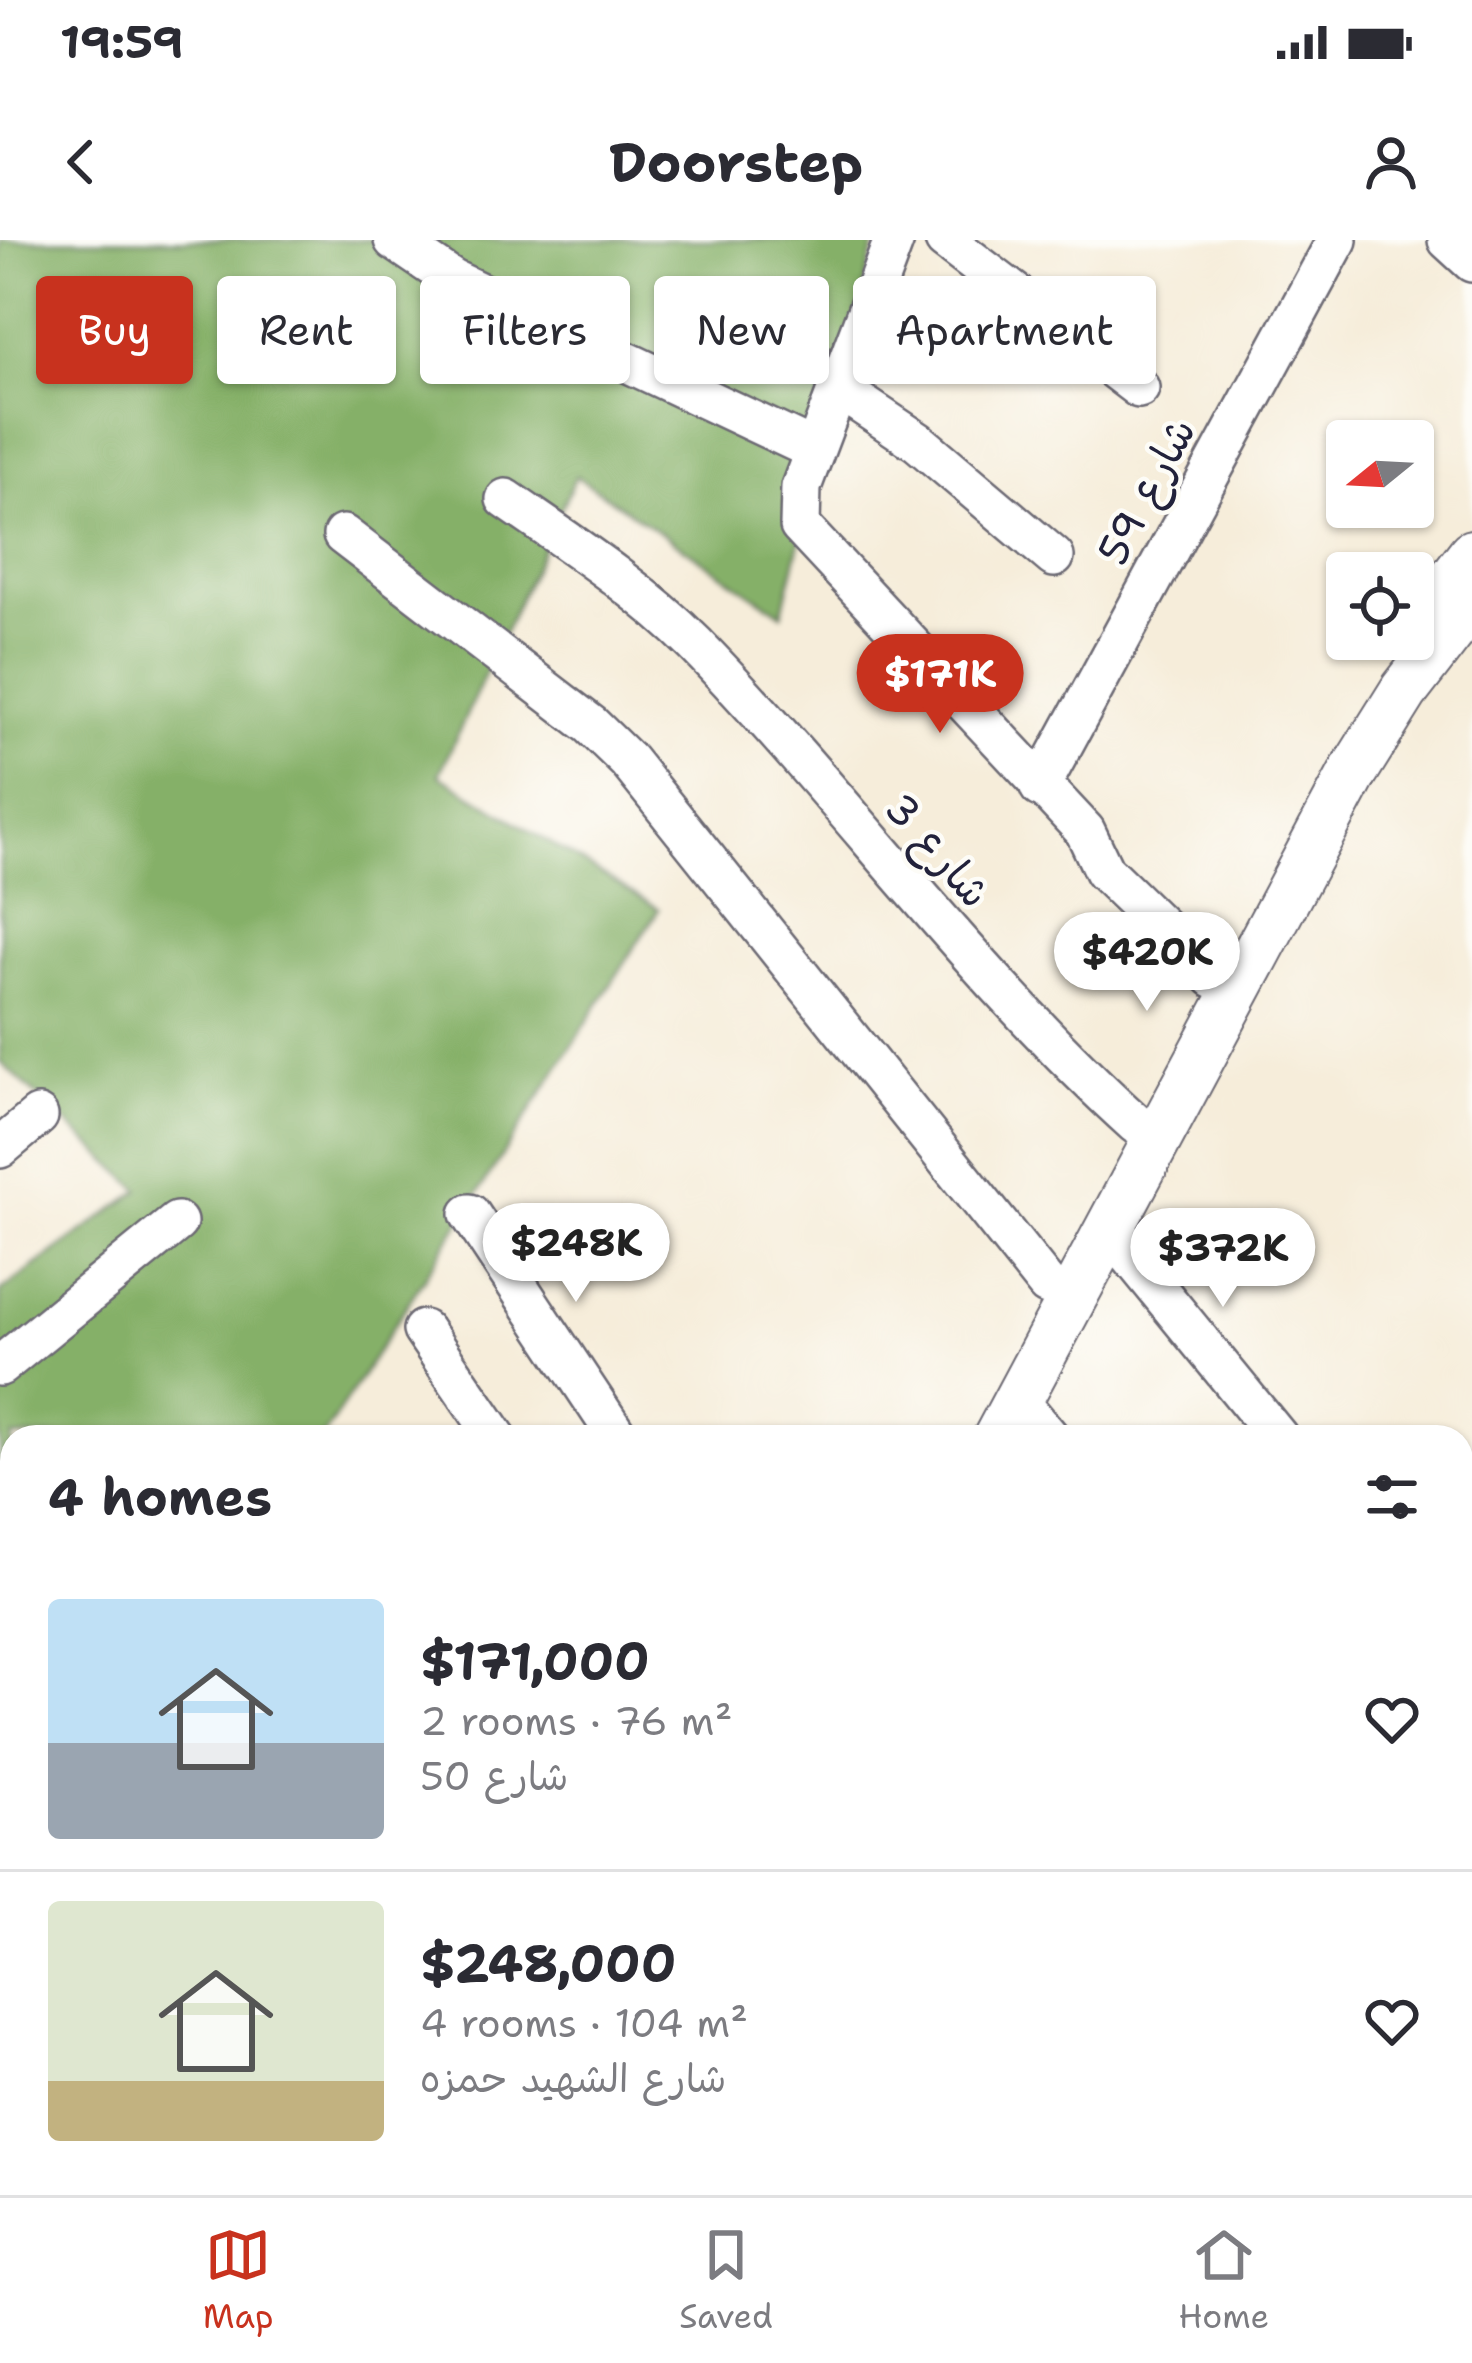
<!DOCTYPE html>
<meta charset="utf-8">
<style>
body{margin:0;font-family:"Shantell Sans","Playpen Sans Arabic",sans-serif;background:#f7f7f7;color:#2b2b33;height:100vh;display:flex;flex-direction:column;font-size:45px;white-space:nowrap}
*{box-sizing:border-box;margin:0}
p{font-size:39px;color:#7c7c81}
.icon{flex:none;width:66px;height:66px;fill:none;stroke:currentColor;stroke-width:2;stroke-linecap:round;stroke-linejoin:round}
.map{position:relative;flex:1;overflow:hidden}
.side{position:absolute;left:0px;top:1185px;width:1473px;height:771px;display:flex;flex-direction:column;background:#fff;border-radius:36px 36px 0 0;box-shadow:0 3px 9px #0004}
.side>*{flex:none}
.hud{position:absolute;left:36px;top:36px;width:1401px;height:108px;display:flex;gap:24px}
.needle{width:78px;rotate:252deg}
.tools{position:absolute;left:1326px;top:180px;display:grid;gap:24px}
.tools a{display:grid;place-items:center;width:108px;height:108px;border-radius:12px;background:#fff;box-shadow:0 3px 9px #0004;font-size:60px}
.price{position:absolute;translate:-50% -102px;padding:0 27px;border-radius:42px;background:#fff;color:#222;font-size:39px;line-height:78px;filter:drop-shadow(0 3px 6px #0008)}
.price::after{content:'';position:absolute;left:50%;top:72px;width:36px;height:27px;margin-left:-18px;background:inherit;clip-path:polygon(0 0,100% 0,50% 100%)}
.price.selected{background:#c8321e;color:#fff}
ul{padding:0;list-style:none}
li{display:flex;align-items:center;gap:36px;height:300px;padding:0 48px}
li+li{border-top:3px solid #e1e1e2}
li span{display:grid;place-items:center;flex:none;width:336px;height:240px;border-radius:12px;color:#555}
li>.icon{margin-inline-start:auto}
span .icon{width:144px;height:144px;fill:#fffc;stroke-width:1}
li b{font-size:51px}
h2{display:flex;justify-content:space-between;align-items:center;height:144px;padding:0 48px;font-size:51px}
.chip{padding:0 42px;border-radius:12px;background:#fff;box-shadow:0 3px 9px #0004;font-size:42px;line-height:108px}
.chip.selected{background:#c8321e;color:#fff}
.status{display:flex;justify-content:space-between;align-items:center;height:84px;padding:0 60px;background:#fff;direction:ltr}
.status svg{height:33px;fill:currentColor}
header{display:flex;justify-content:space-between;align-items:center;height:156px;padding:0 48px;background:#fff;font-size:54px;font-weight:700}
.dock{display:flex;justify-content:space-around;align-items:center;height:168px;border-top:3px solid #e1e1e2;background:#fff;font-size:33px;color:#7c7c81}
.dock a{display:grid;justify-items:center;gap:6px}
.dock .selected{color:#c8321e}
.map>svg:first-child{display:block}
.forest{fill:#85b067;stroke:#546951;stroke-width:3}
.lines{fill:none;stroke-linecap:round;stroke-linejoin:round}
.minor-casing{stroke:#6c6973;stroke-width:44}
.tertiary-casing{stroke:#6c6973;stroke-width:52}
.minor{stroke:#fff;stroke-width:39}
.tertiary{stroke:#fff;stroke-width:48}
.labels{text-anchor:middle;stroke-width:9;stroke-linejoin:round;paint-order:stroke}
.street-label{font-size:42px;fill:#22223b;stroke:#fdfcf7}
</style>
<div class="status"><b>19:59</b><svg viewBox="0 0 49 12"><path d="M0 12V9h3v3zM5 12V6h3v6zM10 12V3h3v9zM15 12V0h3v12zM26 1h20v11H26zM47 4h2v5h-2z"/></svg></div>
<header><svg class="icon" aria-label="back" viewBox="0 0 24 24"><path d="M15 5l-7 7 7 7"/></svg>Doorstep<svg class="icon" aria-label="person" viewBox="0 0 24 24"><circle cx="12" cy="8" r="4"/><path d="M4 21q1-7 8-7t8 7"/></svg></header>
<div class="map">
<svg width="1472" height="1955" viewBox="0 0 1472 1955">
<rect width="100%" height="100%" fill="#fdfcf7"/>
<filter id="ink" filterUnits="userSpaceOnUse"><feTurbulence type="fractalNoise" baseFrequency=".00833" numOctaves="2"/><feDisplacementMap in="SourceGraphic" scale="24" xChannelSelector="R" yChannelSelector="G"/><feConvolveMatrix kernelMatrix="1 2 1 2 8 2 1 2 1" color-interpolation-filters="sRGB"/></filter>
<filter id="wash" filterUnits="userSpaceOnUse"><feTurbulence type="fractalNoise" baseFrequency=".004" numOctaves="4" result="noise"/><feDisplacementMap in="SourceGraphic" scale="48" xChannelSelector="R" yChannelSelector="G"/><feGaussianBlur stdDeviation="2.7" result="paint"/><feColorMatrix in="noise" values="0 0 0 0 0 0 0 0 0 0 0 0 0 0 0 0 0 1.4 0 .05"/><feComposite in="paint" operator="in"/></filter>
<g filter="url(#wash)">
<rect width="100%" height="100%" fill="#f6edda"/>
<path class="forest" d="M0 0H876L782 374 576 236 439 535 659 669 323 1197H12V1684L0 1703V1052L140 950 0 822Z"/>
</g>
<g filter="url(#ink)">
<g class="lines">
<g class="minor-casing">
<g id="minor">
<path d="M394 0 453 40 814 210"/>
<path d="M894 0 801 247 800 286 1085 591 1104 631 1214 738"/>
<path d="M945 0 1139 148"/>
<path d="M1448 0 1472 22"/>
<path d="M839 149 918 202 1054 317"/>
<path d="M506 259C571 304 639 348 695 404 847 560 973 737 1136 884"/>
<path d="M343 295 591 485 628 521 1047 1045"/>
<path d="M1040 547 1337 0"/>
<path d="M0 908 38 876"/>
<path d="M470 974 618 1197"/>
<path d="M1109 990 1278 1197"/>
<path d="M423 1090 496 1197"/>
<path d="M0 1126 177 982"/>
<path d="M1018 1160 1049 1197"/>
<path d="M1461 1420 1472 1434"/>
<path d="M1461 1708 1472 1723"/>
<path d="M39 1944 47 1955"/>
<path d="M217 1944 224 1955"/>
<path d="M373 1944 381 1955"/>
<path d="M657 1944 665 1955"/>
<path d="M837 1944 845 1955"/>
<path d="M974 1944 981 1955"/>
<path d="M1189 1944 1196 1955"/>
<path d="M1437 1944 1445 1955"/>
</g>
</g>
<g class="tertiary-casing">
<g id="tertiary">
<path d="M1417 386 1472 314"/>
<path d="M998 1197 1354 531 1404 451 1472 363"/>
<path d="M561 1955 567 1944"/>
</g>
</g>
<use href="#minor" class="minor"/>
<use href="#tertiary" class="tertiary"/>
</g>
</g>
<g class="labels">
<g class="street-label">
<text transform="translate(1146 251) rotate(-62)" y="15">شارع 59</text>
<text transform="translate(938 610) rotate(49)" y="15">شارع 3</text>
</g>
</g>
</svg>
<div class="tools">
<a><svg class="needle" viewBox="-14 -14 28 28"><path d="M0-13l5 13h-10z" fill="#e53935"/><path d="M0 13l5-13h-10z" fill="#7c7c81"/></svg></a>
<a><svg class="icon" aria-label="locate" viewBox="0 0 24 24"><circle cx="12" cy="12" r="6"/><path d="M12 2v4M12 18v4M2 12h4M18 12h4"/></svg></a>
</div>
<b class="price selected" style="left:940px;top:496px">$171K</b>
<b class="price" style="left:1147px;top:774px">$420K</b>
<b class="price" style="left:576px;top:1065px">$248K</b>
<b class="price" style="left:1223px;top:1070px">$372K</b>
<div class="hud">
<a class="chip selected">Buy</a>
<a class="chip">Rent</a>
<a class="chip">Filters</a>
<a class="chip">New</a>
<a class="chip">Apartment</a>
</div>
<section class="side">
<h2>4 homes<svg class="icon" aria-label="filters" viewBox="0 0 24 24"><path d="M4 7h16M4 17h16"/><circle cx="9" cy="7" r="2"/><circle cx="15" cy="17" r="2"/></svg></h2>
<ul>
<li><span style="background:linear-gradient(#bfe0f5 60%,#9aa5b1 0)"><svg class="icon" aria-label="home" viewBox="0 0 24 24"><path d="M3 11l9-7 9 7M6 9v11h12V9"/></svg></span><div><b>$171,000</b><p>2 rooms · 76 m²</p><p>شارع 50</p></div><svg class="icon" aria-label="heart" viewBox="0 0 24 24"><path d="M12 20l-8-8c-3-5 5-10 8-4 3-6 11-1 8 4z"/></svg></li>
<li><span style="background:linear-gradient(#dfe7d0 75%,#c2b280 0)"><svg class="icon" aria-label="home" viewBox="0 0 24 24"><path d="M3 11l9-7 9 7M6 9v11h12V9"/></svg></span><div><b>$248,000</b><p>4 rooms · 104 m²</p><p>شارع الشهيد حمزه</p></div><svg class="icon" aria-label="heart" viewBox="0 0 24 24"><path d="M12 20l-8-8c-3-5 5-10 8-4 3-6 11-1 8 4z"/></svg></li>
</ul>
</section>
</div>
<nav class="dock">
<a class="selected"><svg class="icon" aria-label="map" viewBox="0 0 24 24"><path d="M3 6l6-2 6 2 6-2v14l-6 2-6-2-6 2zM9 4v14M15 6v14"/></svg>Map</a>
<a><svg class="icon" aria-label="saved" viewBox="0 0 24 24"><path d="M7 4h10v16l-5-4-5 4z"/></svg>Saved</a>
<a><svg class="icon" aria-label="home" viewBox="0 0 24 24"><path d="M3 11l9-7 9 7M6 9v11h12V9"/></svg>Home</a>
</nav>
